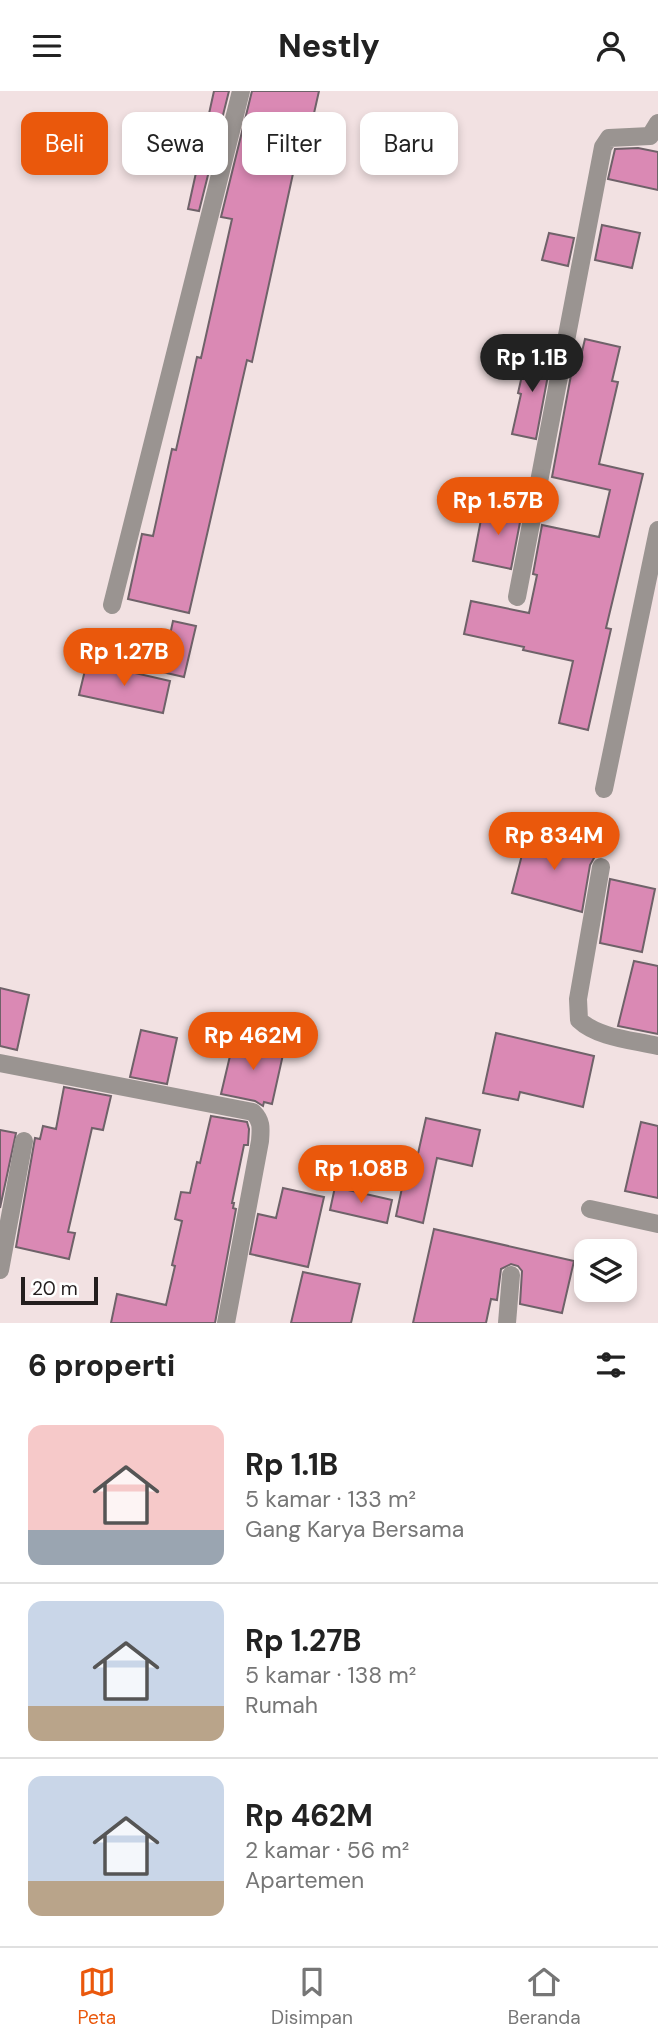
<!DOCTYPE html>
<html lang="id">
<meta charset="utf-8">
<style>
body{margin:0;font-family:"DM Sans",sans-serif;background:#f6f6f6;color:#222;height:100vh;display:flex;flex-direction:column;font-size:26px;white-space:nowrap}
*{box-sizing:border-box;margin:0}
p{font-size:23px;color:#767676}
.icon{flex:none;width:38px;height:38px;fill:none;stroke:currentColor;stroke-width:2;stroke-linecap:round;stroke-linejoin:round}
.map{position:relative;height:1232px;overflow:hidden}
.drawer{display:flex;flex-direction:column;background:#fff;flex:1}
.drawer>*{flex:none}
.hud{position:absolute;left:21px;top:21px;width:616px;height:63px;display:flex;gap:14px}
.tools{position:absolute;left:574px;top:1148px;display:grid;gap:14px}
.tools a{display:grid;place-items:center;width:63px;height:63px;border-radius:14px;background:#fff;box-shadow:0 4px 10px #0003;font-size:35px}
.scale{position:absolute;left:21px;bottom:18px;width:77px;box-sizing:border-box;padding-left:7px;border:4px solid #241e1e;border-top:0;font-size:19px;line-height:24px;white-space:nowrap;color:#241e1e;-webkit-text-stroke:5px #fff;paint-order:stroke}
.price{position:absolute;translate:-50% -60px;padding:0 16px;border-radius:24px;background:#ea580c;color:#fff;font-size:23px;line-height:46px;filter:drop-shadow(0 2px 4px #0008)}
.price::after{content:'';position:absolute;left:50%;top:42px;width:21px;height:16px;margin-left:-10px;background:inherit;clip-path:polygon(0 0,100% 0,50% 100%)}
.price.selected{background:#222;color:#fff}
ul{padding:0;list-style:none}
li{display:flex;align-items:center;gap:21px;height:175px;padding:0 28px}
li+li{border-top:2px solid #e0e0e0}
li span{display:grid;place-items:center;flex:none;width:196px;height:140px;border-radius:14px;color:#555}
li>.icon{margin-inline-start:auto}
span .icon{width:84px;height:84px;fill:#fffc;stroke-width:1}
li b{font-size:30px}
h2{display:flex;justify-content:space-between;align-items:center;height:84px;padding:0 28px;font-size:30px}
.chip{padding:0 24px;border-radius:14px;background:#fff;box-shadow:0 4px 10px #0003;font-size:24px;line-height:63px}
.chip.selected{background:#ea580c;color:#fff}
header{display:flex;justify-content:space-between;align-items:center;height:91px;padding:0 28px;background:#fff;font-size:32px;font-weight:800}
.tab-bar{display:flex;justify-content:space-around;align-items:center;height:98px;border-top:2px solid #e0e0e0;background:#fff;font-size:19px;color:#767676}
.tab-bar a{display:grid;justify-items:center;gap:4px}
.tab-bar .selected{color:#ea580c}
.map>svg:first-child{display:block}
.building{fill:#da89b4;stroke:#6f6269;stroke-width:2}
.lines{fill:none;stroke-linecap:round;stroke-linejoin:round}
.minor{stroke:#9a9491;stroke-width:18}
</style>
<header><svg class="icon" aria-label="menu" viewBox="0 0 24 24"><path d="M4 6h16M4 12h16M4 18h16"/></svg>Nestly<svg class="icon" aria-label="person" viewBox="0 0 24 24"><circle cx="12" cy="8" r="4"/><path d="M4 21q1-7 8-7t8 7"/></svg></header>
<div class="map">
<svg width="658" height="1232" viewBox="0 0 658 1232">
<rect width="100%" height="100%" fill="#f2e1e2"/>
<g class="building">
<path d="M214 0H229L199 120 188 118Z"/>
<path d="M252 0H319L301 80 294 78 252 271 247 269 189 522 128 508 142 443 153 445 172 358 176 359 197 266 201 267 232 128 221 126Z"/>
<path d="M638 57 658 61V99L608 88 615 58Z"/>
<path d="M602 134 640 142 632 177 595 169Z"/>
<path d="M549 142 574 147 568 175 542 169Z"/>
<path d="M585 248 620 256 612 290 618 291 599 373 643 383 606 537 611 538 588 639 559 632 573 570 523 559 524 556 464 543 471 510 529 522 537 484 533 483 542 434 599 446 610 399 552 386 574 268 580 269Z"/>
<path d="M528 258 552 263 536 348 512 343 521 303 518 302Z"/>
<path d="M484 413 522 421 511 478 473 470Z"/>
<path d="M173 530 196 535 184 586 162 581Z"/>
<path d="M87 571 170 590 163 622 79 604Z"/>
<path d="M528 741 598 760 590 774 582 821 512 802Z"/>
<path d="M610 788 655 798 642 861 600 852Z"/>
<path d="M634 870 658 875V943L618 935Z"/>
<path d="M0 897 29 904 17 959 0 955Z"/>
<path d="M141 939 177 947 167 993 130 986Z"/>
<path d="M496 942 594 965 583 1016 520 1001 518 1009 483 1002Z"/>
<path d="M234 948 284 959 272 1013 264 1011 263 1015 255 1010 221 1003Z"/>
<path d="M64 996 111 1005 103 1039 92 1037 68 1141 75 1142 69 1168 16 1156 35 1047 40 1048 43 1035 56 1038Z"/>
<path d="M211 1025 247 1031 249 1038 248 1054H244L232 1112H234L233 1117 236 1118 215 1232H111L117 1203 166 1214 175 1175 172 1174 182 1130 175 1128 181 1101 190 1102 197 1071 200 1072Z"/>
<path d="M426 1027 480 1039 472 1075 437 1067 423 1132 396 1125 405 1083 413 1085Z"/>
<path d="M641 1031 658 1035V1107L625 1100Z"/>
<path d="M0 1039 16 1042 0 1117Z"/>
<path d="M335 1096 392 1109 387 1132 330 1119Z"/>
<path d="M283 1097 324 1106 308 1176 250 1163 258 1123 276 1127Z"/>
<path d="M434 1138 574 1170 562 1222 520 1213 522 1180 518 1175 511 1173 501 1178 497 1209 491 1208 486 1232H413Z"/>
<path d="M303 1181 360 1193 351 1232H291Z"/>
</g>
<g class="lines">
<g class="minor">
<path d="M517 506 603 56 609 47 650 45 658 32"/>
<path d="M112 514 241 0"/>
<path d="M604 698 658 439"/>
<path d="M601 776 578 908 579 929C598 947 633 949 658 955"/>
<path d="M0 972 253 1021C262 1030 261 1037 260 1050L226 1232"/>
<path d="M590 1118 658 1133"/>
<path d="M0 1179 24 1050"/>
<path d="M507 1232 511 1184"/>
</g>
</g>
</svg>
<div class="tools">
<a><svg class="icon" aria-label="layers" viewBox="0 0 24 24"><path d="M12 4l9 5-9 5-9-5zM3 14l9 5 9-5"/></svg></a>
</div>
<div class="scale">20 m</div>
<b class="price selected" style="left:532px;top:303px">Rp 1.1B</b>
<b class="price" style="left:498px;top:446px">Rp 1.57B</b>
<b class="price" style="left:124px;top:597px">Rp 1.27B</b>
<b class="price" style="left:554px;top:781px">Rp 834M</b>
<b class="price" style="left:253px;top:981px">Rp 462M</b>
<b class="price" style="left:361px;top:1114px">Rp 1.08B</b>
<div class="hud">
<a class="chip selected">Beli</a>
<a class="chip">Sewa</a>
<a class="chip">Filter</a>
<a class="chip">Baru</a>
</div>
</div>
<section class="drawer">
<h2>6 properti<svg class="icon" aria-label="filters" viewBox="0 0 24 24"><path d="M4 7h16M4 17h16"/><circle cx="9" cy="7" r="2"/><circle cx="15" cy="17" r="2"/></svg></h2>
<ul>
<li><span style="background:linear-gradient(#f6c9c9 75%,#9aa5b1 0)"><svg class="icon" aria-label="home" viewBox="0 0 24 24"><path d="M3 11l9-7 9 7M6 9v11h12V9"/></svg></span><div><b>Rp 1.1B</b><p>5 kamar · 133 m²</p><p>Gang Karya Bersama</p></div></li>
<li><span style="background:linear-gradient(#c9d6e8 75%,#b9a48a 0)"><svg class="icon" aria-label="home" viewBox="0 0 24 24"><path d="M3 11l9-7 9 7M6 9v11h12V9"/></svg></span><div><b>Rp 1.27B</b><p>5 kamar · 138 m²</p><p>Rumah</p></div></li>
<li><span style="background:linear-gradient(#c9d6e8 75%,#b9a48a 0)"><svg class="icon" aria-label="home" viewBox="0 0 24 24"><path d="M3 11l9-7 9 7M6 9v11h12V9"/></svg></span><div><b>Rp 462M</b><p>2 kamar · 56 m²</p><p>Apartemen</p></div></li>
</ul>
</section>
<nav class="tab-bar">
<a class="selected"><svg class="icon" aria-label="map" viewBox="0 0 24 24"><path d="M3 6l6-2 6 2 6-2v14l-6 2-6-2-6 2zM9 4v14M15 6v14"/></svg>Peta</a>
<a><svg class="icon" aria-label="saved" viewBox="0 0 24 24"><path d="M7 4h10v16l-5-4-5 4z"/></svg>Disimpan</a>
<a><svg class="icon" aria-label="home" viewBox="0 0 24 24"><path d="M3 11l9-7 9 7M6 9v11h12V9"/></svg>Beranda</a>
</nav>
